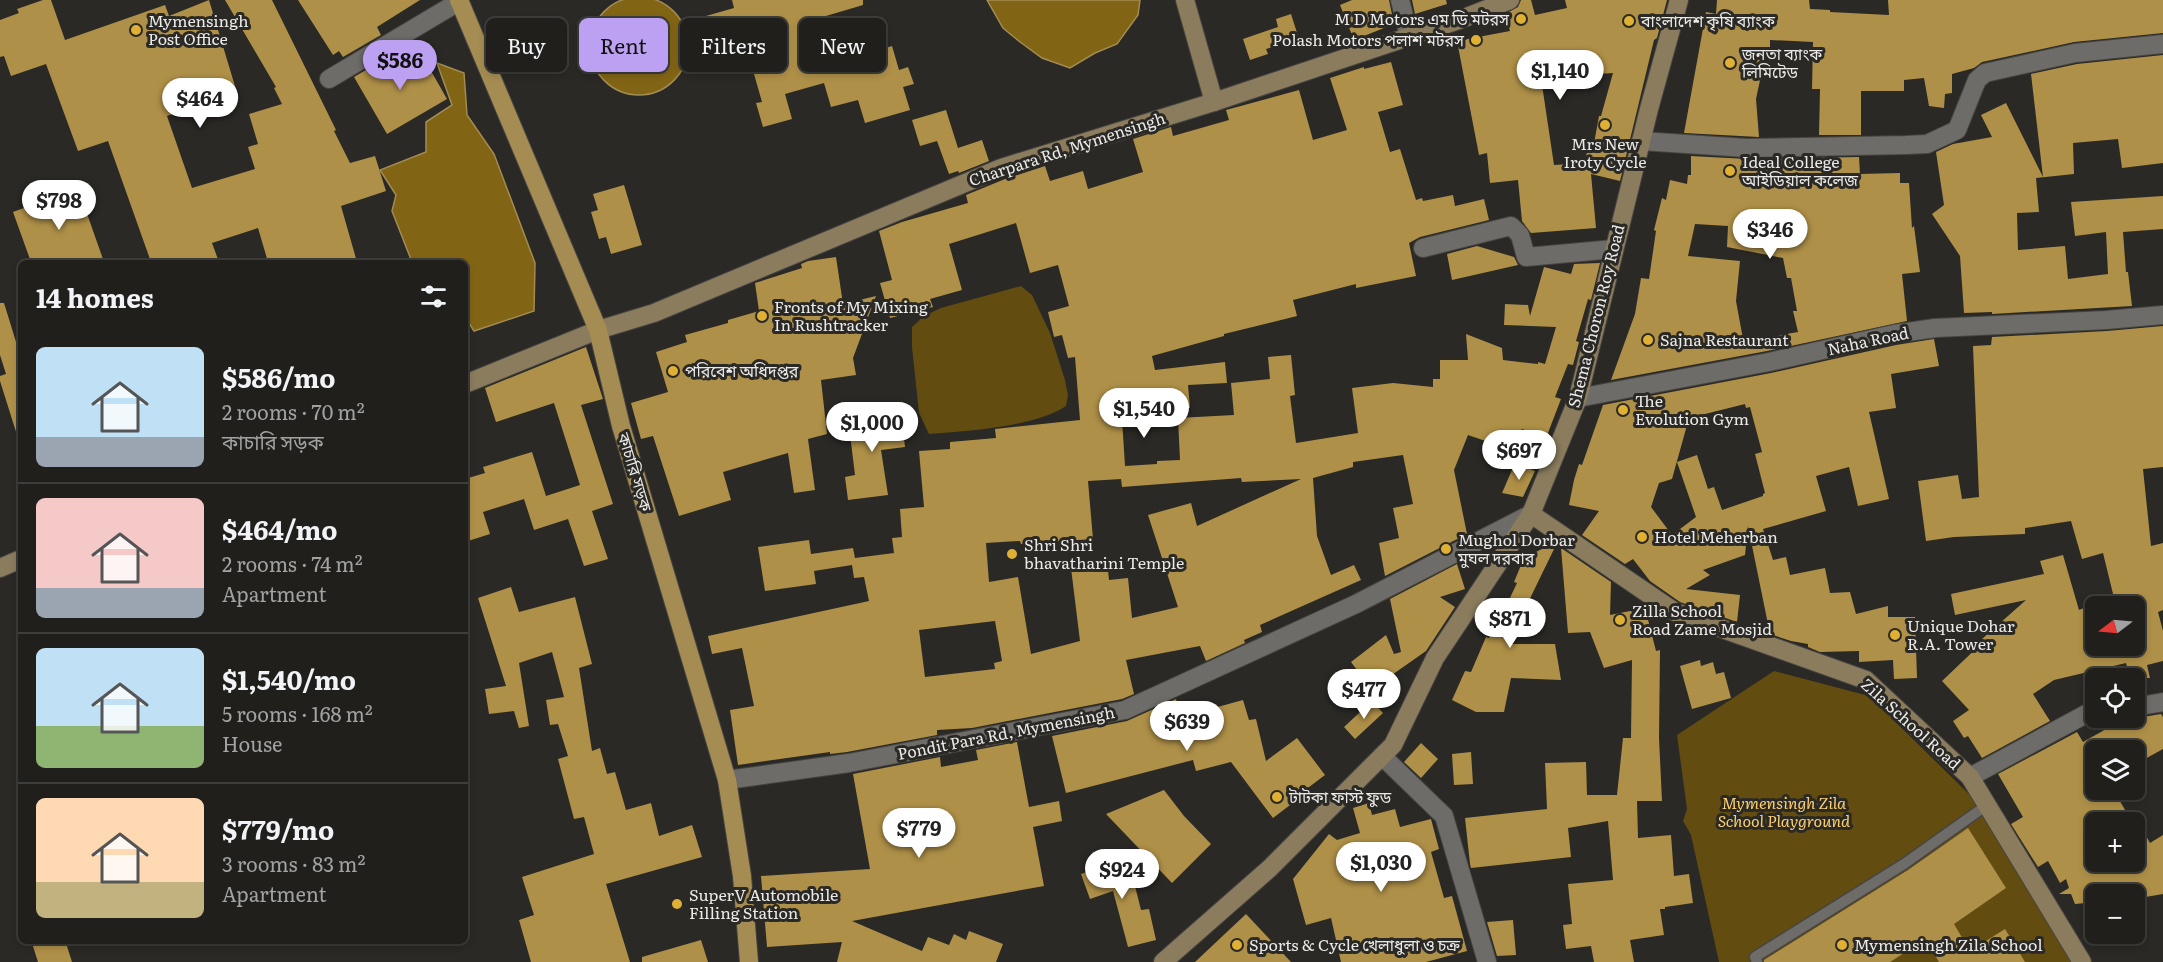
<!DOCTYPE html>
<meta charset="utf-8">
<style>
body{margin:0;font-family:Literata,"Noto Sans Bengali",serif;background:#2d2c29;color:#f1f3f6;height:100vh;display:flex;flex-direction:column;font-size:22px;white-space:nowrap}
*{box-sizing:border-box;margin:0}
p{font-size:20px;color:#a2a2a3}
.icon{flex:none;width:33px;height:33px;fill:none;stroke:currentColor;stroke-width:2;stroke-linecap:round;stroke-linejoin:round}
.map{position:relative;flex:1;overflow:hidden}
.drawer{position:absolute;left:18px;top:260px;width:450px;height:684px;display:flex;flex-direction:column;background:#201f1c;border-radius:9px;box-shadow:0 3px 9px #0003,0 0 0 2px #3d3d3b}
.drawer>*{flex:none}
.top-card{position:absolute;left:486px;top:18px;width:570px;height:54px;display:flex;gap:12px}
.needle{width:39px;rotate:254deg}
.fabs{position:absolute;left:2085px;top:596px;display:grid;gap:12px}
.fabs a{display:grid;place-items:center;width:60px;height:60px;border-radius:9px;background:#201f1c;box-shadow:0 3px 9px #0003,0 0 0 2px #3d3d3b;font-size:30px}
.price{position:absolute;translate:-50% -51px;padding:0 14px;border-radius:21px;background:#fff;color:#222;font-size:20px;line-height:39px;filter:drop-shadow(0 2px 3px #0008)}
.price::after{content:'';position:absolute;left:50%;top:36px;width:18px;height:14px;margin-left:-9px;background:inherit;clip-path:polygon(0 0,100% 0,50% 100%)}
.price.current{background:#bca0f2;color:#111}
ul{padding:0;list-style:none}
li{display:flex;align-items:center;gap:18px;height:150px;padding:0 18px}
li+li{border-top:2px solid #3d3d3b}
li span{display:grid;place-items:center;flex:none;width:168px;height:120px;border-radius:9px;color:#555}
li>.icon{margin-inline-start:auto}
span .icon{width:72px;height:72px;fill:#fffc;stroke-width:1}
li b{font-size:26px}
h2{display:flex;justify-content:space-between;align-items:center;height:72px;padding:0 18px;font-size:26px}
.pill{padding:0 21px;border-radius:9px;background:#201f1c;box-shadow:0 3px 9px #0003,0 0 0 2px #3d3d3b;font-size:21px;line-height:54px}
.pill.current{background:#bca0f2;color:#111}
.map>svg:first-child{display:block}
.green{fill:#634c10}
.water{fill:#826415;stroke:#a28c54;stroke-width:1.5}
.building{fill:#af9048;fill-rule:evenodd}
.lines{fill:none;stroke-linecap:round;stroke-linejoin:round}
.lane-casing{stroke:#474542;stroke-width:13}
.street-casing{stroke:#474542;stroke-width:20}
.secondary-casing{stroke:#474542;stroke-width:20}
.primary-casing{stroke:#474542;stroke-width:20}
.lane{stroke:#6e6c68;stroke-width:10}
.street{stroke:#6e6c68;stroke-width:18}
.secondary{stroke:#8a7c5d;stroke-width:18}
.primary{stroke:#a58c52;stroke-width:18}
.poi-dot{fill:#e0b034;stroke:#2a2925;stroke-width:2}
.labels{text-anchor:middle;stroke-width:6;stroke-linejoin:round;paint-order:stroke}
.poi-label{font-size:16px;fill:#ebeae8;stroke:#2a2925;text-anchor:start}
.street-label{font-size:16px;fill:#ebeae8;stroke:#2a2925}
.park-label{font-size:16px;font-style:italic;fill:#fbcf6b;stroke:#2a2925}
</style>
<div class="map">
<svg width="2163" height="962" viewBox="0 0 2163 962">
<rect width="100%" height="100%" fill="#2a2925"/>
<g class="green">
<path d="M1021 286 1032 295 1050 333 1065 380 1068 395 1066 406C1035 427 967 431 929 434L919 413 912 347V327L924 316 941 308Z"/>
<path d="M1774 671 1869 696 1973 798 2075 962H1719L1691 835 1683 821 1687 809 1677 735Z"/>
</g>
<g class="water">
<circle cx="639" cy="46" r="49"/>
<path d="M987 0H1140L1138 15 1117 44 1095 53 1070 68 1042 58 1020 42 1003 28Z"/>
<path d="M437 63 464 73 467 115 494 154 535 263 534 311 474 331 465 317V262H412L392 211 396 195 380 170 426 152V122L452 105Z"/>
</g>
<g class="building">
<path d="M43 0H51L65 40 165 5 169 16 209 0 238 96 207 106 206 102 167 116 192 188 255 169 248 147 258 144 249 114 282 104 274 88 276 87 225 0H272L336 130 334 131 350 163 375 156 386 191 341 206 357 262H268L258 228 212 243 219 262H151L108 141 78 151 46 64 11 76 4 56 0 57V20L19 13 17 9Z"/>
<path d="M298 0H420L377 27 381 35 343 57 339 51 333 55Z"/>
<path d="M732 0H863V5L826 16 839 62 892 46 899 70 908 67 914 84 903 87 910 110 865 123 858 100 831 107 824 83 785 94 792 119 763 127 756 103 762 102 746 46 743 47 740 34 714 42 706 16 734 8Z"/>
<path d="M1352 0H1389L1394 24 1354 40 1340 5Z"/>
<path d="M1412 0H1446L1447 4 1415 14Z"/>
<path d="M1521 0H1531L1535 15 1567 8 1565 0H1667L1657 38 1654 40 1620 181 1591 174 1596 228 1531 233 1522 221 1518 180 1490 183 1487 153 1479 155 1457 41 1510 31 1505 14 1518 7ZM1613 73 1601 116H1599L1593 149 1587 148 1586 163 1554 165 1541 78Z"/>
<path d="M1717 0H1809L1810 9 1830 10V12L1889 15 1888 0H2163V33L2074 42 1982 62 1974 68 1952 74V93L1945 94 1944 108 1929 106 1924 78 1904 80V91H1861V135H1819L1820 89H1812L1813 42 1770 40V53L1766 52 1756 99 1759 137 1684 133 1706 12 1716 14Z"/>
<path d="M1291 14 1299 39 1266 49 1268 54 1250 60 1243 39 1278 27 1276 19Z"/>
<path d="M393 54 400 67 422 55 447 99 387 134 354 77Z"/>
<path d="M2163 55V163L2122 168 2118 139 2073 143 2074 174 2036 178 2039 212 2017 213 2018 250 2065 246 2068 279 2108 274 2106 232 2075 236 2071 202 2163 196V229L2123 232 2126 272H2128L2132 306 1992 314V312L1964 313 1960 256 1932 214 1944 205 1936 152 1953 144 1992 137 1981 115 2006 103 2043 177 2031 74 2077 64Z"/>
<path d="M1391 62 1403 105 1378 112 1390 152 1400 149 1416 200 1422 198 1423 201 1453 195 1455 206 1484 199 1489 220 1420 237 1409 243 1416 276 1356 288V284L1293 300 1297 316 1224 334V336L1152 356 1155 370 1225 362 1227 383 1188 385 1190 408 1164 409V401L1121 403 1125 466 1157 464V461L1180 460 1178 418 1234 415 1231 383 1270 379 1268 357 1291 355 1295 395 1290 396 1296 443 1358 433 1352 388 1393 383 1433 387V379H1440V360H1468L1466 334 1502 348 1503 360 1538 364V362L1545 364 1556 327 1504 325 1505 304 1528 305 1530 316 1544 267 1571 274 1574 264 1600 263 1591 300 1588 299 1576 341 1579 342 1573 365 1568 364 1555 397 1561 399 1546 438 1522 429 1512 450 1468 435 1454 470 1467 534 1385 576 1379 543 1399 538 1393 508 1413 504 1403 455 1353 462V467L1313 478 1317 536 1331 575 1354 565 1361 580 1260 625 1262 632 1244 640 1245 643 1206 661 1200 646 1126 660 1134 694 1122 699 972 728 937 730V735L847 752 830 754V752L738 765 730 710 754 706 742 648 712 654 708 636 869 601 864 577 854 578 852 565 814 571 816 584 765 591 758 547 809 540 811 554 853 548 855 558 894 553 892 538 902 537 900 509 924 507 919 451 950 449V442L996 438 995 429 1080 420 1075 357 1068 358 1062 335 1054 337 1048 312 1069 306 1058 265 1030 273 1016 223 949 244 962 290 930 299 933 307 890 318 880 283 892 280 879 231 902 222 968 203 966 195 1005 179 1045 166 1050 181 1083 171 1088 189 1143 172 1133 139 1171 127 1173 136 1229 120 1226 110 1299 90 1313 140 1347 130 1330 78 1364 67V69ZM1241 478 1242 482 1301 479 1197 526 1191 503 1148 515 1178 607 1132 618 1128 578 1109 580 1107 561 1071 568 1080 641 1031 654 1018 577 989 582 986 543 1020 541 1021 544 1093 539 1088 481 1121 479 1122 487ZM995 621 1002 661 994 663 995 669 925 677 919 630Z"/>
<path d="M946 110 958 148 982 140 989 161 959 173 958 171 949 174 937 141 920 146 912 120Z"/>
<path d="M1691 156 1747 159 1859 157 1860 174 1900 173V183H1909L1912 228 1914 226 1920 272 1902 274 1907 321 1767 351 1611 380 1635 314 1641 278 1649 279 1656 231 1654 230 1662 198 1666 200 1670 180 1687 184 1688 175H1691ZM1695 224 1728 226 1727 247 1783 258 1787 278H1791L1797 311H1793L1798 332 1748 341 1747 338 1743 339 1736 301 1740 261 1688 256Z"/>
<path d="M624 185 642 245 611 254 606 237 599 239 591 212 598 210 593 194Z"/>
<path d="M78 188 104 262H31L13 212Z"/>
<path d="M1477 246 1514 257 1518 265 1452 280 1447 254Z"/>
<path d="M836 257 843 304 876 296 853 358 856 375 821 380 827 434 808 439 815 490 794 493 788 453 723 472 731 500 679 516 653 436 641 439 631 403 668 392 656 352 687 342 685 335 728 323V320L759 311 755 283 802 268 801 264 808 261Z"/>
<path d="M0 303H4L21 358V435H17L0 381V376L6 374 0 355Z"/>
<path d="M2163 326V467L2143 469 2151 546 2163 543V610L2158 612 2163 631V661L2147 665 2150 678H2130L2126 663 2054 680 2033 694 2050 721 1982 758 1968 736 1964 738 1953 721 1969 710 1942 681 1984 641 1982 639 2026 600 1955 615 1951 594 2044 574 2040 561 2063 555 2079 610 2084 608 2091 635 2096 634V645H2134V606H2116L2103 553 2082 559 2071 521 2025 528V534L1954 537 1926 541 1918 481 1958 475 1962 499 1979 497 1973 346 1991 345 1992 337 2107 331Z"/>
<path d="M1934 339 1939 366 1891 374 1896 408 1869 412 1889 499 1858 506 1849 467 1816 476 1826 511 1763 529 1773 560 1786 557 1790 575 1825 568 1830 593 1850 592 1856 614 1888 606V617H1915L1917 678 1894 679 1893 660 1859 662V651L1820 652 1808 647V644L1791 641 1770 634 1748 526 1745 555 1703 570 1710 575 1686 589 1740 595 1737 622 1680 602 1650 581 1633 559 1625 564 1582 535 1599 511 1569 505 1574 480 1579 464 1582 465 1603 405 1771 373 1896 345ZM1745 404 1746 408 1750 407 1762 452 1755 454 1765 493 1763 494V496L1722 510 1714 487 1708 489 1697 455 1677 462 1696 517 1672 535 1651 507 1659 483 1672 479 1689 418Z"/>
<path d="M586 347 603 399 581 405 613 504 592 511 608 559 584 566 568 519 534 530 524 499 483 512 490 534 465 542V479L485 473 483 467 532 452 546 496 580 485 554 403 496 422 485 388Z"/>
<path d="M901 412 905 447 881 450 888 495 848 500 845 477 855 475 848 418Z"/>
<path d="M1515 463 1535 471 1523 497 1502 493Z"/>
<path d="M1554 543 1556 545 1517 625 1520 627 1512 644H1555L1561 680 1511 678 1504 712H1476L1452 700 1465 671 1471 672 1486 637 1489 638 1499 616 1501 617 1517 583 1514 582 1524 558Z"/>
<path d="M1561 548 1611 582 1610 615 1645 608 1656 651 1660 650 1659 738 1662 801H1637L1638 838 1671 835 1674 876 1689 874 1693 903 1665 907V909H1660L1664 935 1630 940 1634 962H1594L1591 946 1566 949 1563 925 1572 924 1568 884 1613 880 1608 821 1568 828 1571 857 1471 868 1470 864 1465 818 1547 809 1545 763 1586 762 1587 795H1617L1623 738H1631L1632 660 1604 668 1590 632 1568 633Z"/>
<path d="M1457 564 1465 589 1440 597 1455 607 1426 651 1389 677 1400 692 1383 705 1351 662 1386 635 1394 654 1401 652 1390 599Z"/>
<path d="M511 587 519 612 575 597 592 664 579 668 592 751 600 748 607 774 615 772 626 810 651 803 659 836 692 825 702 857 606 884 630 962H531L519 920 534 915 522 877 594 854 584 817 574 819 558 759 568 756 558 724 550 725 546 700 564 697 552 652 519 663 529 726 519 728 514 711 489 714 485 689 506 686 478 598Z"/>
<path d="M1700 660 1701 666 1713 662 1716 674 1724 672 1731 698 1692 709 1680 666Z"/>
<path d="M1176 699 1181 717 1243 700 1249 720 1256 719 1266 761 1297 738 1325 775 1292 800 1294 802 1273 818 1231 762 1196 771 1193 760 1066 793 1052 736 1127 721Z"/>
<path d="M1372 701 1383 713 1355 739 1344 727Z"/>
<path d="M2161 714 2163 717V749L2134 765V750H2096V789H2113L2132 822H2096V873L2117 861H2134V814L2150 843 2163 835V894L2134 899V894H2096V902L2075 904 2071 894H2059L2069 888 2066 879 2060 883 2048 861 2038 867 2011 824 2023 817 1998 774 2077 732 2083 742 2124 719 2128 726 2143 717Z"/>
<path d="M1017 742 1029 807 1059 801 1062 821 1033 827 1044 886 852 921 922 951 928 937 949 945 954 934 966 940 969 931 1003 944 996 962H837L842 942 767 947 761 876 870 869 853 774 940 757 941 767 978 760 976 750Z"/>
<path d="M1421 743 1438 759 1421 778 1404 762Z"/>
<path d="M1471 752 1473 784 1454 785 1452 754Z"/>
<path d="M1164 790 1184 816 1211 844 1172 883 1106 814Z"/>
<path d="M1369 803 1372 815 1395 809 1400 827 1431 819 1439 849 1431 852 1444 898 1452 896 1467 951 1426 962H1341L1331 918 1306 925 1293 879 1329 834 1337 840 1360 833 1353 808Z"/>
<path d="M1968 828 2006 888 1954 924 1970 951 2005 929 2025 962H1939L1926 939 1890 962H1764V960L1908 870Z"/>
<path d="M1128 858 1141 910 1149 909 1156 940 1128 947 1113 891 1090 899 1081 874Z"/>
<path d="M1246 914 1291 962H1195Z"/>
<path d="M1513 920 1516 955 1497 956 1487 922Z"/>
<path d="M31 940H65L72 962H38Z"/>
<path d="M701 940 708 962H642V957Z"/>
</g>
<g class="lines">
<g class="lane-casing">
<path id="lane" d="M1757 962 1755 957 1904 864 1987 805"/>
</g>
<g class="street-casing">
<g id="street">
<path d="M1400 0 1409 36"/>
<path d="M329 79 460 1"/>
<path d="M1641 141 1747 148 1906 145 1927 144 1957 130 1977 80 1985 73 2075 53 2163 44"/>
<path d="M1423 248 1511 226 1520 235 1526 257 1614 249"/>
<path d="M1578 398 1769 362 1894 334 1935 328 2106 320 2163 315"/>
<path d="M2134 707 2163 702"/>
<path d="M1382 756 1444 816 1487 962"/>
<path d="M1970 777 2086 714 2096 713"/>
<path d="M727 780 849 763 1125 710 1356 604 1531 514"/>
</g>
</g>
<g class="secondary-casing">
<g id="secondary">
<path d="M1185 0 1214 102"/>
<path d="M465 384 598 330 654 313 1001 168 1214 102 1459 20 1510 0"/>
<path d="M1531 514 1675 612 1866 680 1970 777 2082 962"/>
<path d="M0 568 21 559"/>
<path d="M1163 962 1270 868 1393 745 1435 658 1531 514 1578 398 1649 109 1679 0"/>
</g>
</g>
<g class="primary-casing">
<path id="primary" d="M459 0 598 330 621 426 727 780 742 876 749 962"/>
</g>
<use href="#lane" class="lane"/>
<use href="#street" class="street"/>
<use href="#secondary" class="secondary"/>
<use href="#primary" class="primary"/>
</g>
<g class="poi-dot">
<circle cx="1521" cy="19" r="6"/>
<circle cx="1629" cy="21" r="6"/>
<circle cx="136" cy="30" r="6"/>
<circle cx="1476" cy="40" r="6"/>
<circle cx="1730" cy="63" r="6"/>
<circle cx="1605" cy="125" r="6"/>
<circle cx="1730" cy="171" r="6"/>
<circle cx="762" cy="316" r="6"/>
<circle cx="1648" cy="340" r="6"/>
<circle cx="673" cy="371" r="6"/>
<circle cx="1623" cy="410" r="6"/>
<circle cx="1642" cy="537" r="6"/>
<circle cx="1446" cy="549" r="6"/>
<circle cx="1012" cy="554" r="6"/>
<circle cx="1620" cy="620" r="6"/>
<circle cx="1895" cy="635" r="6"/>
<circle cx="1277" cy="797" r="6"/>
<circle cx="677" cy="904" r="6"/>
<circle cx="1237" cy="945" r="6"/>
<circle cx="1842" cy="945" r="6"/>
</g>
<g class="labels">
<g class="poi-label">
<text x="1509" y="25" text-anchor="end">M D Motors এম ডি মটরস</text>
<text x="148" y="27">Mymensingh<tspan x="148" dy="18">Post Office</tspan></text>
<text x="1641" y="27">বাংলাদেশ কৃষি ব্যাংক</text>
<text x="1464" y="46" text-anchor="end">Polash Motors পলাশ মটরস</text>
<text x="1742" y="60">জনতা ব্যাংক<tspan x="1742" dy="18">লিমিটেড</tspan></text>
<text x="1605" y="150" text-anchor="middle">Mrs New<tspan x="1605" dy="18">Iroty Cycle</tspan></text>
<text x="1742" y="168">Ideal College<tspan x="1742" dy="18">আইডিয়াল কলেজ</tspan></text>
<text x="774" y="313">Fronts of My Mixing<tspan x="774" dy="18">In Rushtracker</tspan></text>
<text x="1660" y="346">Sajna Restaurant</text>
<text x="685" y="377">পরিবেশ অধিদপ্তর</text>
<text x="1635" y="407">The<tspan x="1635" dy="18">Evolution Gym</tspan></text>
<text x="1654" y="543">Hotel Meherban</text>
<text x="1458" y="546">Mughol Dorbar<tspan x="1458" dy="18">মুঘল দরবার</tspan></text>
<text x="1024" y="551">Shri Shri<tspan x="1024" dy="18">bhavatharini Temple</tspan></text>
<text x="1632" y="617">Zilla School<tspan x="1632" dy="18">Road Zame Mosjid</tspan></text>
<text x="1907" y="632">Unique Dohar<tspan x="1907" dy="18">R.A. Tower</tspan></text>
<text x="1289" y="803">টাটকা ফাস্ট ফুড</text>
<text x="689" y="901">SuperV Automobile<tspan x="689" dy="18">Filling Station</tspan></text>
<text x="1249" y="951">Sports &amp; Cycle খেলাধুলা ও চক্র</text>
<text x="1854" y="951">Mymensingh Zila School</text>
</g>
<g class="street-label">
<text transform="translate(1067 149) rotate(-18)" y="6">Charpara Rd, Mymensingh</text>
<text transform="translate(1596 316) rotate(-76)" y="6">Shema Choron Roy Road</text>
<text transform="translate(1868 341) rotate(-12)" y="6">Naha Road</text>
<text transform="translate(635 472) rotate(73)" y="6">কাচারি সড়ক</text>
<text transform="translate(1911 724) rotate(42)" y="6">Zila School Road</text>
<text transform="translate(1006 733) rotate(-11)" y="6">Pondit Para Rd, Mymensingh</text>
</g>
<g class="park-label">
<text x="1784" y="809">Mymensingh Zila<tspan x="1784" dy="18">School Playground</tspan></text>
</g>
</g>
</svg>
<div class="fabs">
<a><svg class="needle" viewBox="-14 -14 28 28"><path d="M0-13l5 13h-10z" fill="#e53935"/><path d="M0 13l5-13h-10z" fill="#a2a2a3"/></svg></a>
<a><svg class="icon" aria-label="locate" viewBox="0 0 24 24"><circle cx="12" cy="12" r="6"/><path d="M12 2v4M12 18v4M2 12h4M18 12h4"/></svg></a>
<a><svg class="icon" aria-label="layers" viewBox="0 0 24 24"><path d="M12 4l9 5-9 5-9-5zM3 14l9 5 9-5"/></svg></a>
<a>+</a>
<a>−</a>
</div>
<b class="price current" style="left:400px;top:91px">$586</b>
<b class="price" style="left:1560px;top:101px">$1,140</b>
<b class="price" style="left:200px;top:129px">$464</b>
<b class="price" style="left:59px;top:231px">$798</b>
<b class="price" style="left:1770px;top:260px">$346</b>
<b class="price" style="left:1144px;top:439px">$1,540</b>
<b class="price" style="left:872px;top:453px">$1,000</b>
<b class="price" style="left:1519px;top:481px">$697</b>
<b class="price" style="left:1510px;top:649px">$871</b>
<b class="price" style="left:1364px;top:720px">$477</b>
<b class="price" style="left:1187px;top:752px">$639</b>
<b class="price" style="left:919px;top:859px">$779</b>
<b class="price" style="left:1381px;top:893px">$1,030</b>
<b class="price" style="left:1122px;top:900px">$924</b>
<div class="top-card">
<a class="pill">Buy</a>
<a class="pill current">Rent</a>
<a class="pill">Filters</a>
<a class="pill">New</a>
</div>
<section class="drawer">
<h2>14 homes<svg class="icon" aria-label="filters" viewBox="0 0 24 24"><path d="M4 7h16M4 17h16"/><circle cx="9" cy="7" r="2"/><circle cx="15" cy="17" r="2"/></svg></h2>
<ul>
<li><span style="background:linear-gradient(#bfe0f5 75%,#9aa5b1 0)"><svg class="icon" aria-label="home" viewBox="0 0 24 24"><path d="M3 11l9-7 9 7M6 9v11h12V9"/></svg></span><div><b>$586/mo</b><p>2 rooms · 70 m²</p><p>কাচারি সড়ক</p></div></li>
<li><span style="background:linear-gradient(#f6c9c9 75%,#9aa5b1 0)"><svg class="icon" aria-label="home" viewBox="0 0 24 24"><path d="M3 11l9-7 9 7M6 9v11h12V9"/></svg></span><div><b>$464/mo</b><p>2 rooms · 74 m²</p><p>Apartment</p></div></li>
<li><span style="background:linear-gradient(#bfe0f5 65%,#8fb573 0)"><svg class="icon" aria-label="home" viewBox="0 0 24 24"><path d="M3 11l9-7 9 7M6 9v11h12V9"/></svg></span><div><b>$1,540/mo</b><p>5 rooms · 168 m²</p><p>House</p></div></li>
<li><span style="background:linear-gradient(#ffd9b3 70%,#c2b280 0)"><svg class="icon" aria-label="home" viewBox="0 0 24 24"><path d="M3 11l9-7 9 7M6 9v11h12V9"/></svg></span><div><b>$779/mo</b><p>3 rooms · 83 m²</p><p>Apartment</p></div></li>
</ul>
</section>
</div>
